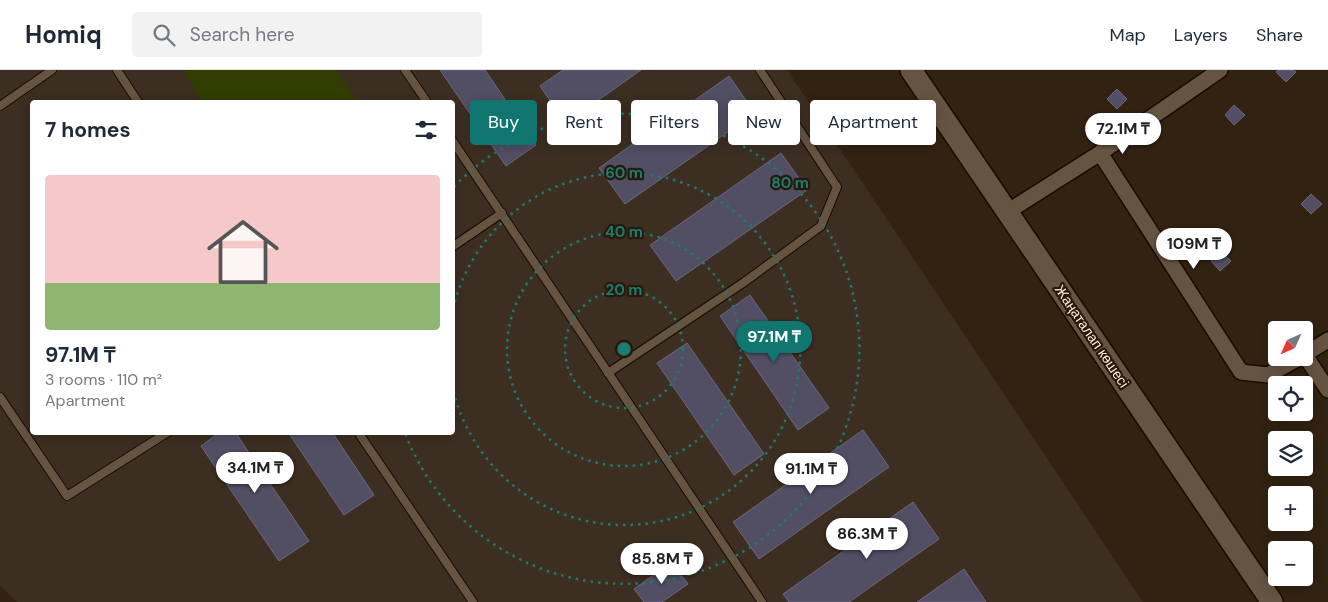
<!DOCTYPE html>
<meta charset="utf-8">
<style>
body{margin:0;font-family:"DM Sans",sans-serif;background:#f2f2f3;color:#1f2937;height:100vh;display:flex;flex-direction:column;font-size:19px;white-space:nowrap}
*{box-sizing:border-box;margin:0}
p{font-size:16px;color:#747a83}
.icon{flex:none;width:28px;height:28px;fill:none;stroke:currentColor;stroke-width:2;stroke-linecap:round;stroke-linejoin:round}
.map{position:relative;flex:1;overflow:hidden}
.sheet{position:absolute;left:30px;top:30px;width:425px;height:335px;display:flex;flex-direction:column;background:#fff;border-radius:5px;box-shadow:0 2px 12px #0003}
.sheet>*{flex:none}
.guide{position:absolute;left:470px;top:30px;width:475px;height:45px;display:flex;gap:10px}
.needle{width:32px;rotate:225deg}
.controls{position:absolute;left:1268px;top:251px;display:grid;gap:10px}
.controls a{display:grid;place-items:center;width:45px;height:45px;border-radius:5px;background:#fff;box-shadow:0 2px 12px #0003;font-size:25px}
.price{position:absolute;translate:-50% -42px;padding:0 11px;border-radius:18px;background:#fff;color:#222;font-size:16px;line-height:32px;filter:drop-shadow(0 1px 2px #0008)}
.price::after{content:'';position:absolute;left:50%;top:30px;width:15px;height:11px;margin-left:-8px;background:inherit;clip-path:polygon(0 0,100% 0,50% 100%)}
.price.current{background:#127670;color:#fff}
ul{padding:0;list-style:none}
li{display:grid;align-content:center;gap:10px;height:265px;padding:0 15px}
li+li{border-top:1px solid #e0e1e3}
li span{display:grid;place-items:center;height:155px;border-radius:5px;color:#555}
li>.icon{margin-inline-start:auto}
span .icon{width:90px;height:90px;fill:#fffc;stroke-width:1}
li b{font-size:21px}
h2{display:flex;justify-content:space-between;align-items:center;height:60px;padding:0 15px;font-size:21px}
.pill{padding:0 18px;border-radius:5px;background:#fff;box-shadow:0 2px 12px #0003;font-size:18px;line-height:45px}
.pill.current{background:#127670;color:#fff}
header{display:flex;align-items:center;gap:30px;box-sizing:border-box;height:70px;padding:0 25px;background:#fff;border-bottom:1px solid #e0e1e3}
header strong{font-size:24px}
nav{display:flex;gap:28px;margin-inline-start:auto;font-size:18px}
.search{width:350px;height:45px;background:#f2f2f3;display:flex;align-items:center;gap:12px;box-sizing:border-box;padding:0 18px;border-radius:5px;color:#747a83;font-size:19px}
.map>svg:first-child{display:block}
.industrial{fill:#3d2e22;fill-rule:evenodd}
.green{fill:#313d01}
.building{fill:#524e64;stroke:#6c677e}
.lines{fill:none;stroke-linecap:round;stroke-linejoin:round}
.lane-casing{stroke:#1a0b00;stroke-width:10}
.street-casing{stroke:#1a0b00;stroke-width:18}
.secondary-casing{stroke:#1a0b00;stroke-width:24}
.lane{stroke:#665443;stroke-width:8}
.street{stroke:#665443;stroke-width:15}
.secondary{stroke:#665443;stroke-width:21}
.ring{fill:none;stroke:#1b7c74;stroke-width:2.5;stroke-dasharray:2.5 5}
.labels{text-anchor:middle;stroke-width:4.5;stroke-linejoin:round;paint-order:stroke}
.street-label{font-size:14px;fill:#fbf0e6;stroke:#281909}
.centre{fill:#1b7c74;stroke:#281909;stroke-width:2.5}
.ring-label{font-size:15px;text-anchor:middle;font-weight:bold;fill:#1b7c74;stroke:#281909;stroke-width:4.5;stroke-linejoin:round;paint-order:stroke}
</style>
<header>
<strong>Homiq</strong>
<div class="search"><svg class="icon" aria-label="search" viewBox="0 0 24 24"><circle cx="10" cy="10" r="6"/><path d="M15 15l6 6"/></svg>Search here</div>
<nav><a>Map</a><a>Layers</a><a>Share</a></nav>
</header>
<div class="map">
<svg width="1328" height="532" viewBox="0 0 1328 532">
<rect width="100%" height="100%" fill="#322212"/>
<path class="industrial" d="M0 0H787L1143 532H17L0 515ZM32 32H452V362H32Z"/>
<path class="green" d="M182 0H336L358 32H202Z"/>
<g class="building">
<path d="M440 0H485L536 75 506 96Z"/>
<path d="M563 0H641L566 53 540 16Z"/>
<path d="M1278 0H1294L1296 2 1286 12 1276 2Z"/>
<path d="M729 6 755 43 625 134 599 98Z"/>
<path d="M1117 19 1127 29 1117 39 1107 29Z"/>
<path d="M1234 35 1245 45 1234 55 1225 45Z"/>
<path d="M781 83 807 120 676 211 650 175Z"/>
<path d="M1311 124 1322 134 1311 144 1301 134Z"/>
<path d="M1220 181 1231 191 1220 201 1211 191Z"/>
<path d="M750 225 829 338 798 360 720 246Z"/>
<path d="M687 273 764 384 734 405 657 293Z"/>
<path d="M863 360 889 397 759 489 733 452Z"/>
<path d="M220 362H235L309 471 279 491 201 376Z"/>
<path d="M288 362H332L374 425 344 445Z"/>
<path d="M913 432 939 469 849 532H789L783 524Z"/>
<path d="M672 492 688 514 662 532H644L634 519Z"/>
<path d="M964 499 986 532H917Z"/>
</g>
<g class="lines">
<g class="lane-casing">
<g id="lane">
<path d="M117 0 138 32"/>
<path d="M405 0 427 32"/>
<path d="M0 36 52 0"/>
<path d="M452 70 762 532"/>
<path d="M452 177 502 143"/>
<path d="M608 303 743 213 821 156 837 117 760 0"/>
<path d="M0 327 67 426 168 362"/>
<path d="M358 362 473 532"/>
</g>
</g>
<g class="street-casing">
<g id="street">
<path d="M1100 83 1241 302 1268 305 1299 288"/>
<path d="M1007 142 1100 83 1220 0"/>
<path d="M1304 284 1328 320"/>
<path d="M1304 285 1328 270"/>
</g>
</g>
<g class="secondary-casing">
<path id="secondary" d="M911 0 1272 532"/>
</g>
<use href="#lane" class="lane"/>
<use href="#street" class="street"/>
<use href="#secondary" class="secondary"/>
</g>
<g class="ring">
<circle cx="624" cy="279" r="59"/>
<circle cx="624" cy="279" r="117"/>
<path d="M453 239A176 176 0 1 1 453 319"/>
<path d="M454 117A235 235 0 1 1 405 363"/>
</g>
<g class="labels">
<g class="street-label">
<text transform="translate(1092 266) rotate(56)" y="5">Жаңаталап көшесі</text>
</g>
</g>
<circle cx="624" cy="279" r="8" class="centre"/>
<g class="ring-label">
<text x="624" y="108">60 m</text>
<text x="790" y="118">80 m</text>
<text x="624" y="167">40 m</text>
<text x="624" y="225">20 m</text>
</g>
</svg>
<div class="controls">
<a><svg class="needle" viewBox="-14 -14 28 28"><path d="M0-13l5 13h-10z" fill="#e53935"/><path d="M0 13l5-13h-10z" fill="#747a83"/></svg></a>
<a><svg class="icon" aria-label="locate" viewBox="0 0 24 24"><circle cx="12" cy="12" r="6"/><path d="M12 2v4M12 18v4M2 12h4M18 12h4"/></svg></a>
<a><svg class="icon" aria-label="layers" viewBox="0 0 24 24"><path d="M12 4l9 5-9 5-9-5zM3 14l9 5 9-5"/></svg></a>
<a>+</a>
<a>−</a>
</div>
<b class="price" style="left:1123px;top:85px">72.1M ₸</b>
<b class="price" style="left:1194px;top:200px">109M ₸</b>
<b class="price current" style="left:774px;top:293px">97.1M ₸</b>
<b class="price" style="left:255px;top:424px">34.1M ₸</b>
<b class="price" style="left:811px;top:425px">91.1M ₸</b>
<b class="price" style="left:867px;top:490px">86.3M ₸</b>
<b class="price" style="left:662px;top:515px">85.8M ₸</b>
<div class="guide">
<a class="pill current">Buy</a>
<a class="pill">Rent</a>
<a class="pill">Filters</a>
<a class="pill">New</a>
<a class="pill">Apartment</a>
</div>
<section class="sheet">
<h2>7 homes<svg class="icon" aria-label="filters" viewBox="0 0 24 24"><path d="M4 7h16M4 17h16"/><circle cx="9" cy="7" r="2"/><circle cx="15" cy="17" r="2"/></svg></h2>
<ul>
<li><span style="background:linear-gradient(#f6c9c9 70%,#8fb573 0)"><svg class="icon" aria-label="home" viewBox="0 0 24 24"><path d="M3 11l9-7 9 7M6 9v11h12V9"/></svg></span><div><b>97.1M ₸</b><p>3 rooms · 110 m²</p><p>Apartment</p></div></li>
</ul>
</section>
</div>
